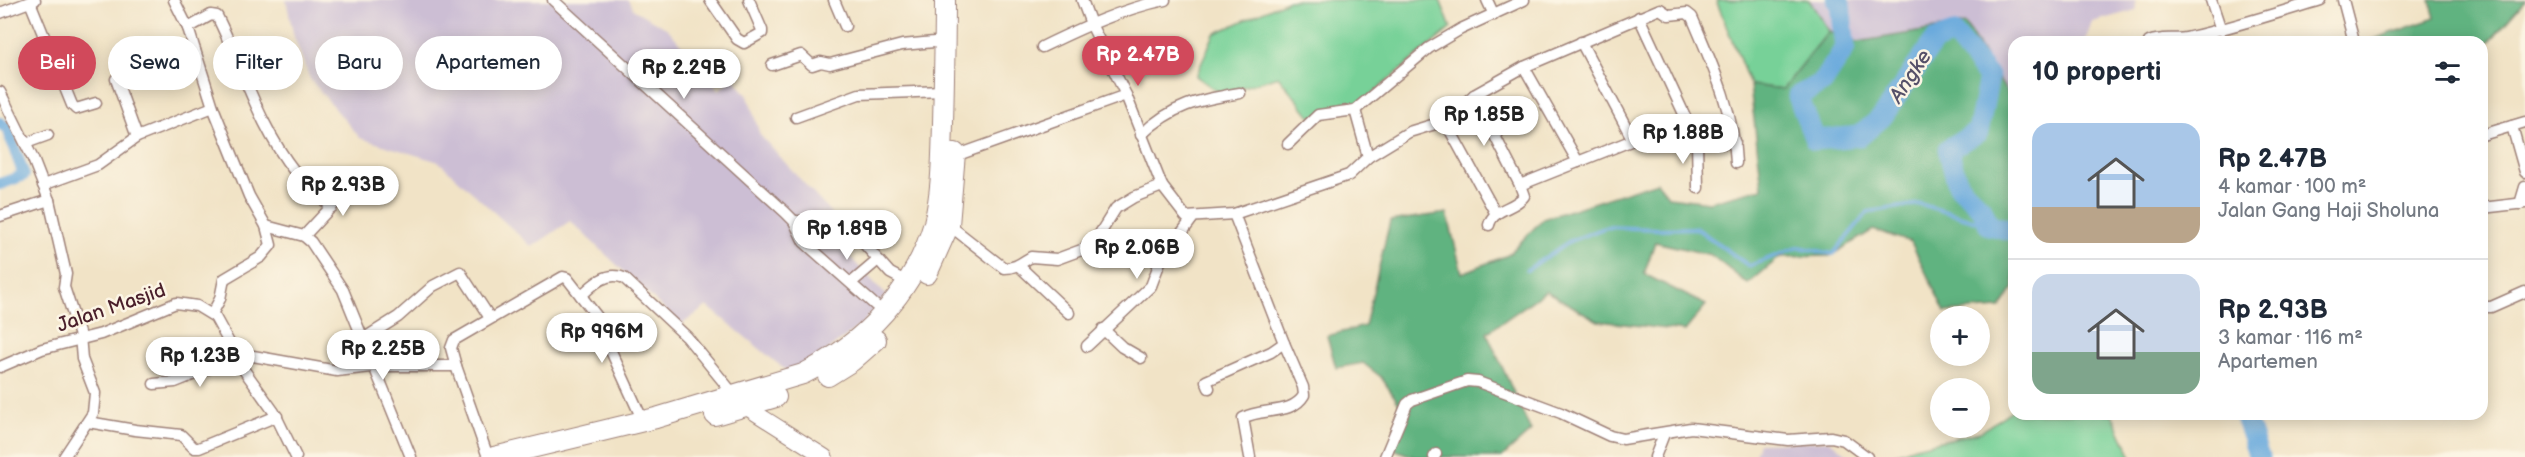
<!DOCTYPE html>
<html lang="id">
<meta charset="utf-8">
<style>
body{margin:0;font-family:"Balsamiq Sans",sans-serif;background:#f2f2f3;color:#1f2937;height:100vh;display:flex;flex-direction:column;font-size:22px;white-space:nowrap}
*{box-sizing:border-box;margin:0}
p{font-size:20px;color:#747a83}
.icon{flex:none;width:33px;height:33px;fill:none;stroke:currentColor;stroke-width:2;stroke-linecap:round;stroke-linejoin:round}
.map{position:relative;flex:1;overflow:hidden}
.drawer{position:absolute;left:2008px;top:36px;width:480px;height:384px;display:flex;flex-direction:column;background:#fff;border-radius:18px;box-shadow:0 3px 15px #0003}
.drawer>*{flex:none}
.top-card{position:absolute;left:18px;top:36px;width:570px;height:54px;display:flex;gap:12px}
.buttons{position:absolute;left:1930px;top:306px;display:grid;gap:12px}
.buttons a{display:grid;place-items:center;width:60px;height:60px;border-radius:50%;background:#fff;box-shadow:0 3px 15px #0003;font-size:30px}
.price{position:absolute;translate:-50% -51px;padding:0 14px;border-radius:21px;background:#fff;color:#222;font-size:20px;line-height:39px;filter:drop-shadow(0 2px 3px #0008)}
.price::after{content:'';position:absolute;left:50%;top:36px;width:18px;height:14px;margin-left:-9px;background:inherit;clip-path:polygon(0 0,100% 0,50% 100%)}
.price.on{background:#d1495b;color:#fff}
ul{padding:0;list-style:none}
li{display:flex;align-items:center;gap:18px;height:150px;padding:0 24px}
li+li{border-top:2px solid #e0e1e3}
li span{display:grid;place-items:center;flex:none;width:168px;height:120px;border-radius:18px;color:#555}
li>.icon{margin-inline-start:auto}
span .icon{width:72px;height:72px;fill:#fffc;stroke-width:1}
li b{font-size:26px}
h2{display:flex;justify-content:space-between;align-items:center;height:72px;padding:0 24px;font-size:26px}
.chip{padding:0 21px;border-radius:27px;background:#fff;box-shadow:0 3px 15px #0003;font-size:21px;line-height:54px}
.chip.on{background:#d1495b;color:#fff}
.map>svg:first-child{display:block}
.industrial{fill:#ccbed4}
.green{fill:#77d198;stroke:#607862;stroke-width:1.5}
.forest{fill:#61b380;stroke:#566956;stroke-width:1.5}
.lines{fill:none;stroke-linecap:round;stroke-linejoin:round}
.stream{stroke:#6aaadd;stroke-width:4}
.canal{stroke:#6aaadd;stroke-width:12}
.river{stroke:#6aaadd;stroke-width:21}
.street-casing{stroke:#9e8178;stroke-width:13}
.secondary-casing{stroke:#9e8178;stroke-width:17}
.highway-casing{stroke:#9e8178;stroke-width:22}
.street{stroke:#fff;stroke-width:10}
.secondary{stroke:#fff;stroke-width:15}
.highway{stroke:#fff;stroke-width:20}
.labels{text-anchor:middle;stroke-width:5;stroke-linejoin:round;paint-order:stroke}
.street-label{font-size:20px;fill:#4a1f2b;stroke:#fcf5e5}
.water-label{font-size:21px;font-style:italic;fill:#555069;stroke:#fcf5e5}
</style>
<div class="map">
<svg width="2525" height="457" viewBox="0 0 2525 457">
<rect width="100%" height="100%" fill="#fcf5e5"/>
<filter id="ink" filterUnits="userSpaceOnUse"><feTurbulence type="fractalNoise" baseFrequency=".0167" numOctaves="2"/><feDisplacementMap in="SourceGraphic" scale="12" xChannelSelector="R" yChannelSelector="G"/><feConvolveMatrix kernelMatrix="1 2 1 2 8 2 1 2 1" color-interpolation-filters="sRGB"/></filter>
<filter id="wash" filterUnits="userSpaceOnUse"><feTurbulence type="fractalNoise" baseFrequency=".008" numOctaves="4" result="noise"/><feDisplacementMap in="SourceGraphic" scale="24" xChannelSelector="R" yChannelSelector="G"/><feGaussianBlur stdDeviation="1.35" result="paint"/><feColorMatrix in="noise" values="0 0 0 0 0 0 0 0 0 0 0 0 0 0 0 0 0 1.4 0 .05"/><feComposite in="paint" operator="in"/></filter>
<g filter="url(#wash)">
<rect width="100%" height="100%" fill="#f1e3c6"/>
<g class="industrial">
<path d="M286 0H628L634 10 668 29 719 90 733 77 748 96 760 135 831 213 830 236 886 295 862 324 793 376 707 306 681 325 570 221 532 247 439 162 360 138 310 79 294 37Z"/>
<path d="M1809 0H2135L2136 10 2092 22 2085 42H2014V98L2011 99 1965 24 1857 42 1829 31Z"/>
<path d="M1830 441 1851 457H1754L1759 443Z"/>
</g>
<g class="green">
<path d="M1289 0H1440L1451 28 1356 107 1311 117 1278 76 1221 94 1196 76 1214 34Z"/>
<path d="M1716 0H1809L1829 31 1783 89 1750 85Z"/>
<path d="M2014 409V414H2112L2132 457H1887L1915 447 1980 432Z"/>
</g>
<g class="forest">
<path d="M2430 0H2525V1L2483 49 2482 42H2365L2435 18Z"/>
<path d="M1965 24 2011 99 2014 98V288L2000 308 1945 312 1911 242 1873 230 1830 256 1780 257 1748 284 1711 255 1655 242 1644 274 1706 305 1685 331 1598 321 1546 291 1487 333 1531 431 1502 457H1414L1391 448 1402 408 1381 377 1363 363 1336 368 1327 336 1365 326 1390 221 1447 213 1462 273 1508 255 1543 219 1657 182 1669 197 1709 202 1762 188 1750 85 1783 89 1829 31 1857 42Z"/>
</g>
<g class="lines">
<path class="stream" d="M1527 270 1570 241 1607 227 1656 229 1696 228 1749 266 1799 247 1833 254 1868 212 1920 204 1989 225"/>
<path class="canal" d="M0 123 7 128 24 175 0 184"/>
<g class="river">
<path d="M1837 0 1840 4 1845 48 1823 82 1798 96 1815 140 1860 136 1882 117 1934 41 1954 34 1989 77 1978 132 1948 149 1958 185 1982 209 1989 225 2014 231"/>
<path d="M2244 414 2259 457"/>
</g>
</g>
</g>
<g filter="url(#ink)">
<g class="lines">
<g class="street-casing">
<g id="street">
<path d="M174 0 188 28 213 107 249 196 266 226 271 245 261 257 224 279 220 299 212 314"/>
<path d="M553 0 785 212 794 221 804 242 884 313"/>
<path d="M710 0 737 39 744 43 762 33V30L749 0"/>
<path d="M834 0 845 26"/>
<path d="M1082 0 1091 24 1126 95 1162 186"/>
<path d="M1487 0 1494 15"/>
<path d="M2211 0 2221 30"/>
<path d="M2343 0 2354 42"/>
<path d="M30 2 72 105 76 109 96 103"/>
<path d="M0 13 35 0"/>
<path d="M1639 17 1697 142 1698 188"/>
<path d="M188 28 211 15 217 16C243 68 258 125 295 172 305 185 319 196 332 207"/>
<path d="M1581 42 1633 140"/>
<path d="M2149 42C2163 36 2176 41 2190 37 2234 27 2277 13 2320 0"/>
<path d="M1042 47C1081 28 1122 9 1165 0"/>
<path d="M772 65 801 55 812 65 821 62 830 64 902 45 945 41"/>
<path d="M1524 67 1578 162"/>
<path d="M0 92 33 159 49 200 66 274 64 287 80 336 82 359 95 393 93 413 64 457"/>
<path d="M1474 95 1520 185"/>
<path d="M1355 110 1368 157"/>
<path d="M796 117 859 94 944 91"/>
<path d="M1445 121 1496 214"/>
<path d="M2512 126 2525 172"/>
<path d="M1141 135C1172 105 1198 100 1240 93"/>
<path d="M2482 135 2525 122"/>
<path d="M137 137 116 79 195 50"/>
<path d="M26 143 48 135"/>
<path d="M1288 144 1318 115 1355 110 1429 48 1461 29 1524 0"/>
<path d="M955 156 1126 95"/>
<path d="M43 185 98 165 137 137 213 107"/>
<path d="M2520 204 2525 187"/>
<path d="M2482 208 2525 203"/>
<path d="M0 216 49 200"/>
<path d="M794 221 826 222 845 229 859 238 890 273 907 282"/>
<path d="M949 225 1004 268C1016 268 1021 263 1031 257L1057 259 1084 249 1099 235 1116 208 1134 197 1162 186 1186 217 1234 214 1349 175 1368 157 1409 132 1445 121 1474 95 1524 67 1660 9 1669 15 1687 13 1692 17C1712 64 1734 111 1736 163"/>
<path d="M1489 225C1493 208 1515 209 1524 196L1520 185 1633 140 1735 143"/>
<path d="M266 226 304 236 311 242 343 290 411 457"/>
<path d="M304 236 359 177"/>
<path d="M1019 266 1069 313"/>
<path d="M851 283 878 260"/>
<path d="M581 296 606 328 611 351 643 421"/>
<path d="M2482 307H2491L2525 292"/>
<path d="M1103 329 1122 347 1141 358"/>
<path d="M363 339 398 317 433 286 460 272 490 318"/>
<path d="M1087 346 1151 286 1160 262 1192 219"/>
<path d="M0 367 42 349 101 334 176 303 197 306 215 317 244 370 274 412 296 457"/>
<path d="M154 384 175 382 237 357 253 356 337 371 379 366H456"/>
<path d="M1209 388 1206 381 1271 352 1284 343 1234 214"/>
<path d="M88 422 135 430 181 435 194 448H199L277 416"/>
<path d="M488 457 456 366 451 348 454 340 563 277 567 278 581 296C593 284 607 271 624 278L687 337 735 396"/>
<path d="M1250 457 1243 418C1261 407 1292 416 1304 395L1303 387 1284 343"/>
<path d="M1385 457 1407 404 1412 400 1467 381 1478 382 1561 413 1610 436 1623 439 1691 428 1788 440 1831 437 1844 440 1867 457"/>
<path d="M1434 457 1436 454"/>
<path d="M1655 457 1664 434"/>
</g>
</g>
<g class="secondary-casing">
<path id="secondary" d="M740 401 746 407 825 457"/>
</g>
<g class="highway-casing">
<g id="highway">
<path d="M927 274 949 225 955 153"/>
<path d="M828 376 852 361 876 340"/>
<path d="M715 415 776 397"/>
<path d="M494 457 656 418 803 374C864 344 915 290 934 223 942 191 942 156 943 123 944 82 945 41 945 0"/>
</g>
</g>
<use href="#street" class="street"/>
<use href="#secondary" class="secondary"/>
<use href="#highway" class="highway"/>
</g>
</g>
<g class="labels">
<g class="street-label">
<text transform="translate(111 307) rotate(-19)" y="7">Jalan Masjid</text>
</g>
<g class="water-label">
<text transform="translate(1910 76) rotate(-56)" y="7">Angke</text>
</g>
</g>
</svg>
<div class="buttons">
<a>+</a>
<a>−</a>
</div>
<b class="price on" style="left:1138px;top:87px">Rp 2.47B</b>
<b class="price" style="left:684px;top:100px">Rp 2.29B</b>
<b class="price" style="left:1484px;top:147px">Rp 1.85B</b>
<b class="price" style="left:1683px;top:165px">Rp 1.88B</b>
<b class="price" style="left:343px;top:217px">Rp 2.93B</b>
<b class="price" style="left:847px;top:261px">Rp 1.89B</b>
<b class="price" style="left:1137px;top:280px">Rp 2.06B</b>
<b class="price" style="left:602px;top:364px">Rp 996M</b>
<b class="price" style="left:383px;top:381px">Rp 2.25B</b>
<b class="price" style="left:200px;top:388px">Rp 1.23B</b>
<div class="top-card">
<a class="chip on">Beli</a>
<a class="chip">Sewa</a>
<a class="chip">Filter</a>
<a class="chip">Baru</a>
<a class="chip">Apartemen</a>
</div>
<section class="drawer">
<h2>10 properti<svg class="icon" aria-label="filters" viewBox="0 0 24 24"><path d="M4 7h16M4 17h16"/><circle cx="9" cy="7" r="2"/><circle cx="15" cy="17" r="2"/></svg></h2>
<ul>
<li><span style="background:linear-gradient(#a9c7e8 70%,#b9a48a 0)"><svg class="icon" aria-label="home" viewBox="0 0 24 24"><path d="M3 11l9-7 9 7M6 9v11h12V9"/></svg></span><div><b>Rp 2.47B</b><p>4 kamar · 100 m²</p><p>Jalan Gang Haji Sholuna</p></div></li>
<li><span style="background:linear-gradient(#c9d6e8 65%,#7fa58c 0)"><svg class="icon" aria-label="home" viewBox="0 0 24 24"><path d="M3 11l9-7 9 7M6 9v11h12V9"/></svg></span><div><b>Rp 2.93B</b><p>3 kamar · 116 m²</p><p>Apartemen</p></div></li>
</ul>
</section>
</div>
